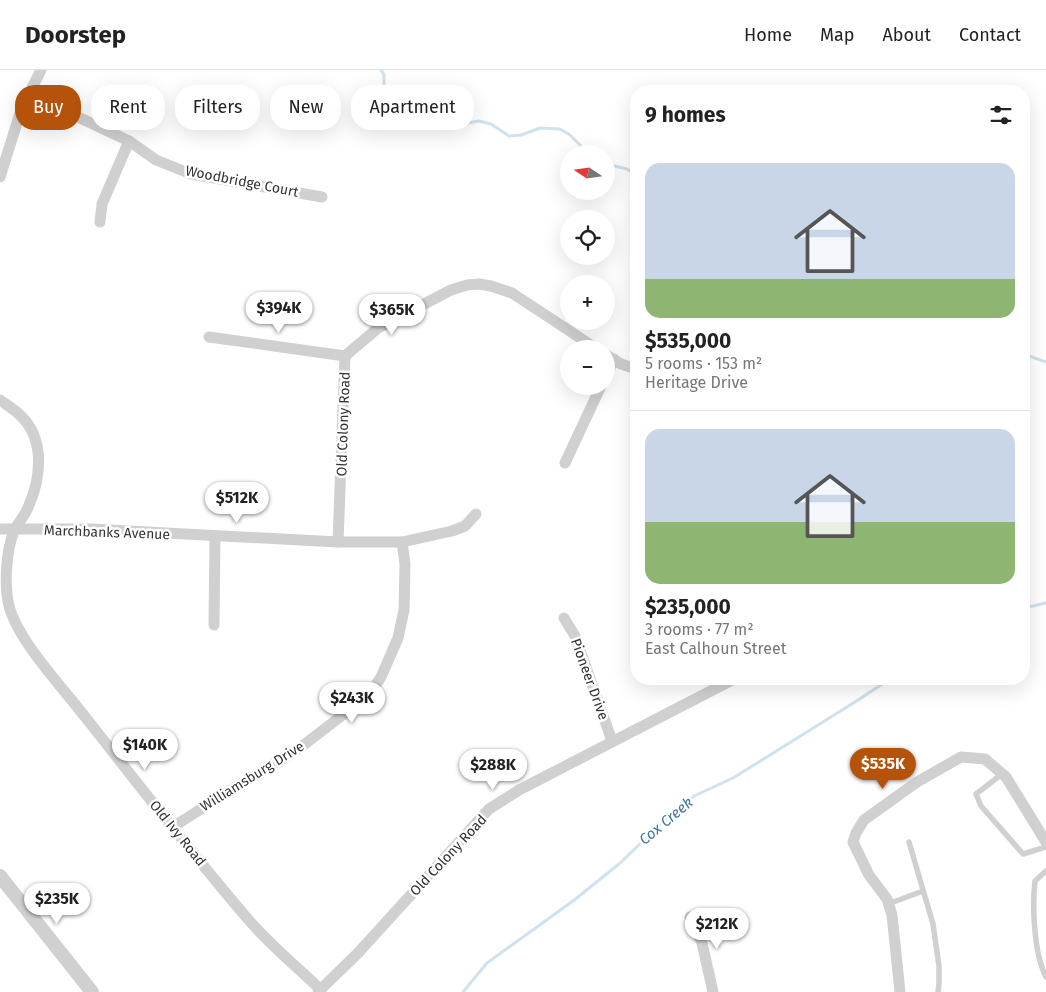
<!DOCTYPE html>
<meta charset="utf-8">
<style>
body{margin:0;font-family:"Fira Sans",sans-serif;background:#f6f6f6;color:#222;height:100vh;display:flex;flex-direction:column;font-size:19px;white-space:nowrap}
*{box-sizing:border-box;margin:0}
p{font-size:16px;color:#767676}
.icon{flex:none;width:28px;height:28px;fill:none;stroke:currentColor;stroke-width:2;stroke-linecap:round;stroke-linejoin:round}
.map{position:relative;flex:1;overflow:hidden}
.panel{position:absolute;left:630px;top:15px;width:400px;height:600px;display:flex;flex-direction:column;background:#fff;border-radius:20px;box-shadow:0 5px 20px #0002}
.panel>*{flex:none}
.banner{position:absolute;left:15px;top:15px;width:475px;height:45px;display:flex;gap:10px}
.needle{width:32px;rotate:283deg}
.buttons{position:absolute;left:560px;top:75px;display:grid;gap:10px}
.buttons a{display:grid;place-items:center;width:55px;height:55px;border-radius:50%;background:#fff;box-shadow:0 5px 20px #0002;font-size:25px}
.price{position:absolute;translate:-50% -42px;padding:0 11px;border-radius:18px;background:#fff;color:#222;font-size:16px;line-height:32px;filter:drop-shadow(0 1px 2px #0008)}
.price::after{content:'';position:absolute;left:50%;top:30px;width:15px;height:11px;margin-left:-8px;background:inherit;clip-path:polygon(0 0,100% 0,50% 100%)}
.price.active{background:#b45309;color:#fff}
ul{padding:0;list-style:none}
li{display:grid;align-content:center;gap:10px;height:265px;padding:0 15px}
li+li{border-top:1px solid #e0e0e0}
li span{display:grid;place-items:center;height:155px;border-radius:15px;color:#555}
li>.icon{margin-inline-start:auto}
span .icon{width:90px;height:90px;fill:#fffc;stroke-width:1}
li b{font-size:21px}
h2{display:flex;justify-content:space-between;align-items:center;height:60px;padding:0 15px;font-size:21px}
.chip{padding:0 18px;border-radius:20px;background:#fff;box-shadow:0 5px 20px #0002;font-size:18px;line-height:45px}
.chip.active{background:#b45309;color:#fff}
header{display:flex;align-items:center;gap:30px;box-sizing:border-box;height:70px;padding:0 25px;background:#fff;border-bottom:1px solid #e0e0e0}
header strong{font-size:24px}
nav{display:flex;gap:28px;margin-inline-start:auto;font-size:18px}
.map>svg:first-child{display:block}
.lines{fill:none;stroke-linecap:round;stroke-linejoin:round}
.stream{stroke:#cfe2ee;stroke-width:3}
.service{stroke:#d0d0d0;stroke-width:5.5}
.minor{stroke:#d0d0d0;stroke-width:11}
.tertiary{stroke:#d0d0d0;stroke-width:14}
.labels{text-anchor:middle;stroke-width:5;stroke-linejoin:round;paint-order:stroke}
.street-label{font-size:14px;fill:#333;stroke:#fff}
.water-label{font-size:15px;font-style:italic;fill:#3f7597;stroke:#fff}
</style>
<header>
<strong>Doorstep</strong>
<nav><a>Home</a><a>Map</a><a>About</a><a>Contact</a></nav>
</header>
<div class="map">
<svg width="1046" height="922" viewBox="0 0 1046 922">
<rect width="100%" height="100%" fill="#fff"/>
<g class="lines">
<g class="stream">
<path d="M381 0 384 5V16L391 27 434 54 457 55 479 51 491 54 509 66 521 65 540 58 560 59 570 65 589 84"/>
<path d="M606 94 627 99 636 105"/>
<path d="M1024 284 1046 292"/>
<path d="M1024 538 1046 533"/>
<path d="M463 922 487 893 573 831 619 794 662 753 694 726 733 708 855 632 890 609"/>
</g>
<g class="service">
<path d="M1002 704 976 724 981 736 1023 784 1046 777"/>
<path d="M909 772 933 854 939 896V914L938 922"/>
<path d="M1046 801 1035 811C1032 837 1034 884 1046 907"/>
<path d="M888 834 923 821"/>
</g>
<g class="minor">
<path d="M29 24 129 71 156 90 191 104 322 127"/>
<path d="M0 107 21 40 41 0"/>
<path d="M100 152 102 134 129 71"/>
<path d="M209 267 345 286"/>
<path d="M606 285 621 294 636 299"/>
<path d="M606 306 614 289"/>
<path d="M0 330C7 335 15 340 21 346 45 369 41 408 29 435 26 445 18 452 14 461 6 481 4 515 9 536 18 571 63 618 86 648 139 715 191 783 247 848 269 874 296 896 321 920"/>
<path d="M565 393 601 316"/>
<path d="M0 459H91L338 472H402L452 461 465 456 476 444"/>
<path d="M338 472 345 286 378 258 451 220 467 215 479 214 491 216 512 223 597 279"/>
<path d="M564 548 575 566 612 671"/>
<path d="M214 555 215 466"/>
<path d="M173 757 224 724 297 680 370 624 381 607 398 568 404 540 405 494 402 472"/>
<path d="M690 847 702 873 713 922"/>
<path d="M318 922 358 883 489 739 519 720 734 609"/>
<path d="M900 922 892 845 887 829 869 805 853 772 856 763 864 750 917 712 961 687 985 689 1006 707 1046 772"/>
</g>
<path class="tertiary" d="M0 806 92 922"/>
</g>
<g class="labels">
<g class="street-label">
<text transform="translate(242 111) rotate(11)" y="5">Woodbridge Court</text>
<text transform="translate(343 354) rotate(-88)" y="5">Old Colony Road</text>
<text transform="translate(107 462) rotate(2)" y="5">Marchbanks Avenue</text>
<text transform="translate(590 609) rotate(70)" y="5">Pioneer Drive</text>
<text transform="translate(252 706) rotate(-32)" y="5">Williamsburg Drive</text>
<text transform="translate(178 763) rotate(51)" y="5">Old Ivy Road</text>
<text transform="translate(448 785) rotate(-47)" y="5">Old Colony Road</text>
</g>
<g class="water-label">
<text transform="translate(666 751) rotate(-40)" y="5">Cox Creek</text>
</g>
</g>
</svg>
<div class="buttons">
<a><svg class="needle" viewBox="-14 -14 28 28"><path d="M0-13l5 13h-10z" fill="#e53935"/><path d="M0 13l5-13h-10z" fill="#767676"/></svg></a>
<a><svg class="icon" aria-label="locate" viewBox="0 0 24 24"><circle cx="12" cy="12" r="6"/><path d="M12 2v4M12 18v4M2 12h4M18 12h4"/></svg></a>
<a>+</a>
<a>−</a>
</div>
<b class="price" style="left:279px;top:264px">$394K</b>
<b class="price" style="left:392px;top:266px">$365K</b>
<b class="price" style="left:237px;top:454px">$512K</b>
<b class="price" style="left:352px;top:654px">$243K</b>
<b class="price" style="left:145px;top:701px">$140K</b>
<b class="price active" style="left:883px;top:720px">$535K</b>
<b class="price" style="left:493px;top:721px">$288K</b>
<b class="price" style="left:57px;top:855px">$235K</b>
<b class="price" style="left:717px;top:880px">$212K</b>
<div class="banner">
<a class="chip active">Buy</a>
<a class="chip">Rent</a>
<a class="chip">Filters</a>
<a class="chip">New</a>
<a class="chip">Apartment</a>
</div>
<section class="panel">
<h2>9 homes<svg class="icon" aria-label="filters" viewBox="0 0 24 24"><path d="M4 7h16M4 17h16"/><circle cx="9" cy="7" r="2"/><circle cx="15" cy="17" r="2"/></svg></h2>
<ul>
<li><span style="background:linear-gradient(#c9d6e8 75%,#8fb573 0)"><svg class="icon" aria-label="home" viewBox="0 0 24 24"><path d="M3 11l9-7 9 7M6 9v11h12V9"/></svg></span><div><b>$535,000</b><p>5 rooms · 153 m²</p><p>Heritage Drive</p></div></li>
<li><span style="background:linear-gradient(#c9d6e8 60%,#8fb573 0)"><svg class="icon" aria-label="home" viewBox="0 0 24 24"><path d="M3 11l9-7 9 7M6 9v11h12V9"/></svg></span><div><b>$235,000</b><p>3 rooms · 77 m²</p><p>East Calhoun Street</p></div></li>
</ul>
</section>
</div>
